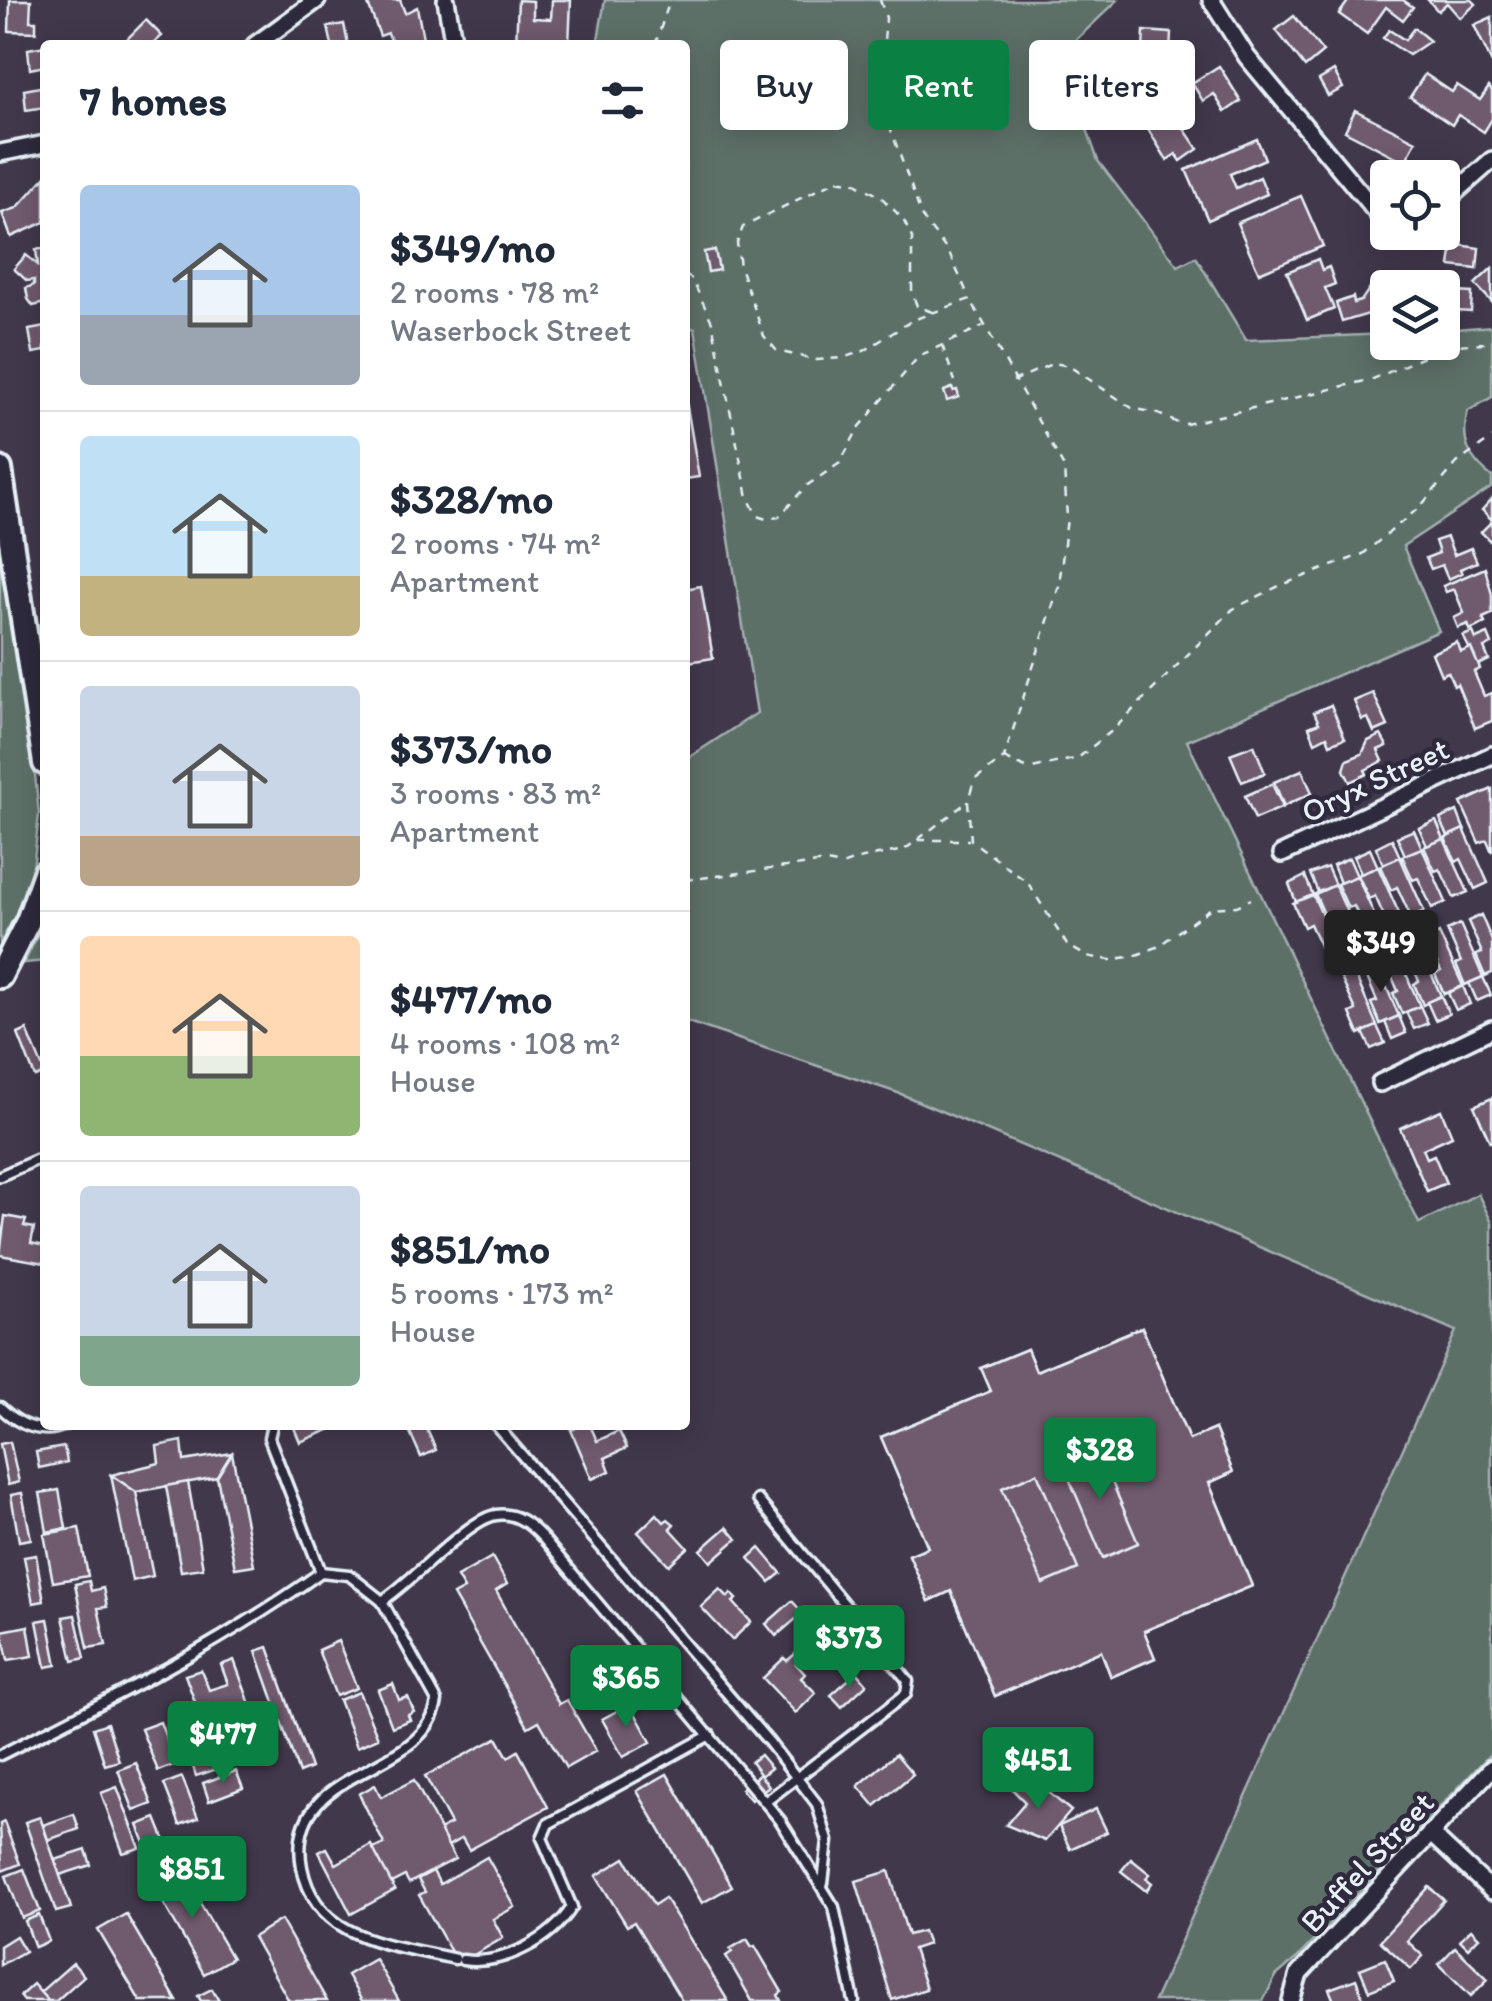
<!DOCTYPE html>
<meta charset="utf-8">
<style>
body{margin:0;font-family:Itim,sans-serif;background:#f6f6f7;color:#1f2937;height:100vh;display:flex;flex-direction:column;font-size:38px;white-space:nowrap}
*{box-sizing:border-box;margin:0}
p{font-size:32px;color:#747a83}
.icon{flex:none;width:55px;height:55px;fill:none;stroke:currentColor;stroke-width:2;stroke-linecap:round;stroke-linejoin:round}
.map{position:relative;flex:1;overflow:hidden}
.panel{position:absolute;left:40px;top:40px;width:650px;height:1390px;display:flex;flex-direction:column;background:#fff;border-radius:10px;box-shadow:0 5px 25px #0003}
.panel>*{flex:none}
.banner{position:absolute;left:720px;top:40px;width:620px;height:90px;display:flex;gap:20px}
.tools{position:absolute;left:1370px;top:160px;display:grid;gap:20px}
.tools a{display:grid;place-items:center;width:90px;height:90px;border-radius:10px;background:#fff;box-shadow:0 5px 25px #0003;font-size:50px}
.price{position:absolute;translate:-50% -85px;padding:0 22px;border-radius:10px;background:#0b8043;color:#fff;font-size:32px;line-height:65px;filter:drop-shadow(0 2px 5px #0008)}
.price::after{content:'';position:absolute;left:50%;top:60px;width:30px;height:22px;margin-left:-15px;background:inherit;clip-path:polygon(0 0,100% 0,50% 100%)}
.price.current{background:#222;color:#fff}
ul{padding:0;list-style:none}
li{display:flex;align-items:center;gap:30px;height:250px;padding:0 40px}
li+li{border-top:2px solid #e0e1e3}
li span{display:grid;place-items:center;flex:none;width:280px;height:200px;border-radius:10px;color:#555}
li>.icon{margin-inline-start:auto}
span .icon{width:120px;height:120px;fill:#fffc;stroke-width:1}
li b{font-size:42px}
h2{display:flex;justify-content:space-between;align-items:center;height:120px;padding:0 40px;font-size:42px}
.pill{padding:0 35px;border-radius:10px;background:#fff;box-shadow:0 5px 25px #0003;font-size:35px;line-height:90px}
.pill.current{background:#0b8043;color:#fff}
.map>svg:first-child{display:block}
.green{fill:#5d6f67;stroke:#a2b0b0;stroke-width:2.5}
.building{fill:#705a6e;stroke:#e8f1f8;stroke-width:2.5;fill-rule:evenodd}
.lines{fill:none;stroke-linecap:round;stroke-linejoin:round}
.lane-casing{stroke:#e8f1f8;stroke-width:15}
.street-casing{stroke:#e8f1f8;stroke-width:22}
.secondary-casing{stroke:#e8f1f8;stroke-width:30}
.path{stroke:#e8f1f8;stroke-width:2.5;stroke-dasharray:8 8;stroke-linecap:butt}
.lane{stroke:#2f2a3d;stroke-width:8}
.street{stroke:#2f2a3d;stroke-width:15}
.secondary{stroke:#2f2a3d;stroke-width:22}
.labels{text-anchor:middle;stroke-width:9;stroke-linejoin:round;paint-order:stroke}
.street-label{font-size:32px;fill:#e8f1f8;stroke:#2f2a3d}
</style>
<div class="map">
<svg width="1492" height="2001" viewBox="0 0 1492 2001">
<rect width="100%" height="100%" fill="#42384c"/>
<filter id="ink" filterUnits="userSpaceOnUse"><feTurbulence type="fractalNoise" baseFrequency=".01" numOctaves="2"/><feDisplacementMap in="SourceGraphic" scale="20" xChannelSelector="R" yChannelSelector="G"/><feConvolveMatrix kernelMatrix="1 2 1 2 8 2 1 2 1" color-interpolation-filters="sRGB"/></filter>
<g filter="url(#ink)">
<g class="green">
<path d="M605 0H1118L1061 54 1098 161 1178 266 1196 257 1246 340 1387 334 1388 342H1442L1443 330 1492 326V397L1468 411C1460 441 1468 458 1492 477V487L1403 546 1439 631 1187 741 1419 1223 1478 1194 1492 1223V1752L1297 1958 1276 1976 1263 2001H1154L1456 1331 901 1094 685 1021V760L757 713 695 328 685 329V45H597Z"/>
<path d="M0 553 34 765 39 814 33 869 24 899 0 944Z"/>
<path d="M45 921V961L24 963Z"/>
</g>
<g class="building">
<path d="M10 0H31L30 21H36V32L9 31Z"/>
<path d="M376 0H400L405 13 417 7 424 44 393 45 388 33 380 36 368 4Z"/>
<path d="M518 0 533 1V18L551 19 552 0H571L569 45H516Z"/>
<path d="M1349 0H1403L1413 7 1403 20 1386 7 1367 34 1339 14Z"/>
<path d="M1428 0H1472L1476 4 1460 18 1447 3 1438 11Z"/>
<path d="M1294 16 1323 52 1305 67 1276 30Z"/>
<path d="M1492 17V63L1474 25Z"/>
<path d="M146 20 162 36 152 45H129L125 41Z"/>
<path d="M344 24 348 45H332L328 27Z"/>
<path d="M1414 28 1430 41 1409 55 1383 38 1389 30 1405 40Z"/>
<path d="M1144 31 1171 33 1169 72 1142 70Z"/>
<path d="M45 46V66L30 69 28 49Z"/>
<path d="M1219 66 1241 101 1225 112 1214 94 1203 101 1192 83Z"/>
<path d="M1334 71 1343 88 1328 96 1319 80Z"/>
<path d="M1425 74 1452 92 1457 85 1480 100 1489 87 1492 91V119L1484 132 1458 115 1452 125 1410 97Z"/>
<path d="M1141 75 1143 79 1150 75 1157 88 1127 106 1117 90Z"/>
<path d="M45 86V107L26 110 24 90Z"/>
<path d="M1355 110 1416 141 1405 162 1345 131Z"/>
<path d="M1172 111 1198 149 1181 161 1176 154 1167 160 1144 123 1152 118 1157 122Z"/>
<path d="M1257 139 1265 159 1230 174 1236 188 1260 177 1267 194 1208 220 1186 170Z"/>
<path d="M45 177V222L11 237 2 213 17 208Z"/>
<path d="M1301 196 1323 246 1259 273 1237 223Z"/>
<path d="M1453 244 1479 248 1477 269 1450 266Z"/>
<path d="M45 248V303L33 306 28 299 26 288 34 285V280L27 281 14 269 26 255 38 265 36 250Z"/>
<path d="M715 250 719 270 708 272 704 252Z"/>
<path d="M1318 259 1322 270 1329 267 1335 284 1325 288 1334 309 1307 320 1287 272Z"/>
<path d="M1492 268V302L1475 284Z"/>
<path d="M1374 282 1388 294 1380 319 1372 313 1342 322 1336 303 1353 297 1354 303 1361 301Z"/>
<path d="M1442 291 1472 293 1471 312 1442 310Z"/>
<path d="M45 327V351L33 353 29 330Z"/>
<path d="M952 388 953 391 957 390 959 397 947 401 944 391Z"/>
<path d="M685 395 699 477 685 479Z"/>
<path d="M1492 499V520L1482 510Z"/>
<path d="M1492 521V543L1481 532Z"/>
<path d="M1447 537 1454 555 1471 548 1477 562 1460 569 1462 573 1448 579 1442 565 1431 569 1426 558 1439 553 1435 541Z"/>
<path d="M1485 568 1492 595V614L1483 618 1485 623 1470 630 1468 624 1458 628 1454 618 1464 613 1454 589 1446 592 1443 586Z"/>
<path d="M701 586 713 658 688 662 685 589Z"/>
<path d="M1473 632 1476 639 1488 634 1492 644 1484 648 1489 660 1478 665 1463 636Z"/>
<path d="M1457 642 1461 652 1471 648 1480 669 1474 672 1484 696 1492 693V721L1475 728 1457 684 1454 686 1448 672 1441 675 1432 653Z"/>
<path d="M1373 693 1388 726 1374 732 1368 718 1362 720 1354 701Z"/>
<path d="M1331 705 1345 738 1330 744 1327 736 1315 742 1309 727 1319 723 1314 712Z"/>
<path d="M1381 735 1387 746 1378 750 1383 761 1365 770 1367 774 1350 782 1344 770 1347 760 1362 754 1368 741Z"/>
<path d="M1254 745 1265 773 1242 782 1230 754Z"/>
<path d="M1302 770 1312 793 1284 806 1274 782Z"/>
<path d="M1272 784 1283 807 1255 819 1245 796Z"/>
<path d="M1492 789V852L1487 840 1479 843 1461 803Z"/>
<path d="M1457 811 1464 829 1448 836 1440 819Z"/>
<path d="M1436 821 1444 839 1427 846 1419 828Z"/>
<path d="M1464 829 1488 883 1475 889 1461 859 1456 862 1445 838Z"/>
<path d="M1414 830 1422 848 1405 855 1397 837Z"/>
<path d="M1392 839 1400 857 1383 864 1376 847Z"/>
<path d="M1444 839 1468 892 1454 898 1440 869 1435 871 1424 847Z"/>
<path d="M1422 848 1446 902 1432 908 1418 878 1413 880 1402 856Z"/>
<path d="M1370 849 1378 867 1361 874 1354 856Z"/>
<path d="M1400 857 1424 911 1411 917 1397 887 1391 890 1380 866Z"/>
<path d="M1349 858 1357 876 1340 883 1333 865Z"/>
<path d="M1327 867 1335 885 1318 892 1310 874Z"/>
<path d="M1378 867 1402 920 1389 927 1375 896 1369 899 1358 875Z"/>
<path d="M1305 876 1313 895 1296 902 1289 884Z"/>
<path d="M1357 876 1381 930 1367 936 1354 906 1348 908 1337 884Z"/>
<path d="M1335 885 1359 939 1345 945 1332 915 1326 918 1315 894Z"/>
<path d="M1313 895 1337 948 1324 954 1310 924 1304 927 1293 903Z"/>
<path d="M1481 915 1492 941V973L1485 976 1476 955 1482 953 1468 921Z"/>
<path d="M1460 924 1483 977 1465 985 1456 964 1461 962 1447 930Z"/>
<path d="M1439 933 1463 986 1444 994 1435 974 1441 971 1426 939Z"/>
<path d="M1418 943 1441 996 1423 1005 1414 984 1419 981 1405 949Z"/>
<path d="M1397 953 1420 1006 1402 1014 1393 993 1398 991 1384 958Z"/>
<path d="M1376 963 1399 1016 1380 1024 1371 1003 1377 1001 1363 968Z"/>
<path d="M1354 972 1377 1026 1359 1034 1350 1013 1356 1010 1341 978Z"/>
<path d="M1483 977 1491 995 1477 1001 1469 983Z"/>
<path d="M1463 986 1470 1004 1456 1010 1448 993Z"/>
<path d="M1441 996 1449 1014 1435 1020 1427 1002Z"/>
<path d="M1420 1006 1428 1023 1414 1029 1406 1012Z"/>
<path d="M1399 1016 1406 1033 1392 1039 1385 1022Z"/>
<path d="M1377 1026 1385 1043 1371 1049 1363 1032Z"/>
<path d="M27 1030 45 1073 35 1077 18 1034Z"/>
<path d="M1492 1098V1142H1490L1474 1106Z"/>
<path d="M1441 1110 1452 1136 1423 1149 1427 1158 1434 1155 1446 1183 1427 1191 1400 1128Z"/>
<path d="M5 1216 26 1220 24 1226 34 1228 31 1243 45 1246V1263L0 1255Z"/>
<path d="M1142 1327 1189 1440 1215 1429 1233 1472 1209 1483 1252 1586 1144 1631 1155 1658 1111 1677 1101 1651 995 1696 951 1591 929 1601 909 1555 928 1547 881 1437 991 1391 981 1368 1027 1349 1036 1371ZM1097 1447 1138 1543 1103 1558 1062 1462ZM1037 1473 1078 1569 1043 1584 1002 1488Z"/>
<path d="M1142 1327 1189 1440 1215 1429 1233 1472 1209 1483 1252 1586 1144 1631 1155 1658 1111 1677 1101 1651 995 1696 951 1591 929 1601 909 1555 928 1547 881 1437 991 1391 981 1368 1027 1349 1036 1371Z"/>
<path d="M293 1425H341L300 1442Z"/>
<path d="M421 1425H425L436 1450 421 1457 409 1430Z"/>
<path d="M582 1425H590L597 1441 619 1431 627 1448 605 1458 610 1471 592 1479 571 1430Z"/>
<path d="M182 1441 184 1461 232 1453 217 1477 136 1492 111 1475 159 1463 157 1446Z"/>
<path d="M10 1442 19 1482 8 1485 0 1444Z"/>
<path d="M64 1447 67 1462 39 1468 36 1452Z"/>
<path d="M1097 1447 1138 1543 1103 1558 1062 1462Z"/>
<path d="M232 1453 254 1565 235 1568 217 1477Z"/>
<path d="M1037 1473 1078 1569 1043 1584 1002 1488Z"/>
<path d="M111 1475 136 1492 153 1576 132 1581Z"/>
<path d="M188 1482 203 1568 181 1571 166 1486Z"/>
<path d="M59 1490 66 1528 47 1532 40 1493Z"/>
<path d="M22 1493 31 1539 19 1541 11 1495Z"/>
<path d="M657 1514 664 1522 668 1519 674 1524 670 1528 688 1548 669 1565 638 1532Z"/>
<path d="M727 1527 737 1539 711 1562 701 1550Z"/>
<path d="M79 1528 88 1576 53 1582 44 1534Z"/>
<path d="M760 1548 781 1573 770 1582 749 1558Z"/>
<path d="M36 1555 44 1601 33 1603 24 1557Z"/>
<path d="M492 1557 507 1584 496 1591 559 1704 567 1700 596 1751 566 1768 539 1721 528 1727 453 1595 464 1589 457 1577Z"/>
<path d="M89 1581 91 1591 103 1588 107 1607 98 1608 106 1645 88 1648 75 1584Z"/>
<path d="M720 1589 728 1597 731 1593 737 1599 733 1602 751 1622 732 1640 701 1607Z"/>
<path d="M792 1601 803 1613 776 1636 766 1624Z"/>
<path d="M75 1615 85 1658 73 1661 63 1617Z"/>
<path d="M48 1619 57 1665 46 1667 37 1621Z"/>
<path d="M826 1621 847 1645 836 1654 815 1630Z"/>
<path d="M28 1626 33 1656 8 1660 2 1631Z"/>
<path d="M338 1641 357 1688 336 1696 318 1650Z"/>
<path d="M268 1647 311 1768 299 1773 256 1651Z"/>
<path d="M795 1654 801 1660 796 1664 805 1674 801 1678 816 1693 796 1713 763 1678 784 1658 787 1661Z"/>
<path d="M234 1660 258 1726 228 1737 216 1703 198 1710 185 1675 201 1670 209 1690 228 1684 221 1665Z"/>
<path d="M857 1672 867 1684 842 1707 831 1695Z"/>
<path d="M393 1684 399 1700 408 1697 414 1712 408 1715 410 1720 392 1727 378 1690Z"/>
<path d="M359 1692 378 1738 357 1747 339 1700Z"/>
<path d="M630 1704 651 1742 623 1757 602 1719Z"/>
<path d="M218 1713 227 1736 182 1752 174 1729Z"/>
<path d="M160 1722 176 1764 158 1771 141 1729Z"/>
<path d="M107 1723 119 1761 105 1765 93 1728Z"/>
<path d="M263 1734 269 1752 196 1776 191 1760Z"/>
<path d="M497 1738 508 1757 518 1751 548 1807 469 1850 462 1838 448 1846 439 1830 451 1824 425 1776Z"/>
<path d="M896 1754 913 1774 875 1806 858 1786Z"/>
<path d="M760 1755 771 1768 761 1776 769 1786 751 1800 741 1789 760 1774 751 1762Z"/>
<path d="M136 1763 152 1804 134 1811 118 1770Z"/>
<path d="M236 1771 243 1788 209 1801 203 1783Z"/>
<path d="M667 1774 732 1886 702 1903 637 1791Z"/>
<path d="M182 1777 198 1818 180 1825 164 1784Z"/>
<path d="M414 1780 455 1859 409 1883 405 1876 391 1883 373 1849 384 1844 359 1794 375 1785 381 1797Z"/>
<path d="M1018 1780 1030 1793 1036 1782 1071 1811 1045 1841 1006 1825 1025 1802 1012 1789Z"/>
<path d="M117 1787 140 1848 123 1853 101 1793Z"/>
<path d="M1096 1809 1107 1832 1070 1849 1059 1826Z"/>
<path d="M74 1814 79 1829 48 1840 43 1825Z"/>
<path d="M40 1817 71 1908 56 1912 25 1822Z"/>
<path d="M156 1818 173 1860 154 1867 138 1825Z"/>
<path d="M4 1822 20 1864 2 1871 0 1824Z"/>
<path d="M371 1845 395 1890 351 1914 319 1852 327 1848 336 1864Z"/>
<path d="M86 1850 91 1865 60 1875 55 1860Z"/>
<path d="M487 1857 515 1907 493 1919 503 1938 458 1964 419 1895 425 1892 418 1879 433 1871 440 1884Z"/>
<path d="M625 1858 654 1905 665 1898 728 2001H682L634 1922 627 1926 596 1876Z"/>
<path d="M1131 1859 1150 1874 1146 1878 1152 1883 1146 1891 1121 1871Z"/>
<path d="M179 1867 232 1958 204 1974 152 1883Z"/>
<path d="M24 1869 40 1911 22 1918 6 1876Z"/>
<path d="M889 1871 908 1935 923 1931 928 1944 913 1949 926 1989 892 2000 856 1881Z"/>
<path d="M1429 1887 1444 1900 1407 1941 1423 1956 1411 1969 1380 1941Z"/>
<path d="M126 1914 177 2001H140L98 1930Z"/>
<path d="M39 1915 49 1941 35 1947 25 1921Z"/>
<path d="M281 1920 327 2001H289L253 1937Z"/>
<path d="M1471 1929 1479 1937 1468 1948 1460 1940Z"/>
<path d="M16 1936 25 1951 0 1965V1946Z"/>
<path d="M747 1939 752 1947 755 1946 782 1992 778 1995 781 2001H752L726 1956 732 1952 730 1949Z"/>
<path d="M1455 1947 1488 1979 1471 1996 1439 1964Z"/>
<path d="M375 1959 399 2001H362L347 1975Z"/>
<path d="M1385 1959 1394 1981 1369 1991 1360 1969Z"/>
<path d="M73 1963 84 1976 56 2001H48L40 1992Z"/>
<path d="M1356 1979 1364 2001H1334L1329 1989Z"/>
<path d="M33 1984 40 1992 48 2001H24L20 1996Z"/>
<path d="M212 1989 219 2001H201L198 1996Z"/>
</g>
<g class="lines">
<g class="lane-casing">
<g id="lane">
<path d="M0 1176 45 1156"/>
<path d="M0 1407C18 1424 41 1436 65 1425"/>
<path d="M272 1425 269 1438 321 1572"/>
<path d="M496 1425 769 1742 817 1804 828 1841 823 1883"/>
<path d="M758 1500 908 1681 906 1694 765 1802"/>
<path d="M382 1601 437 1701C426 1778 283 1764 302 1867 316 1942 393 1944 455 1959"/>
<path d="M0 1755C109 1700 221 1644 321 1572L349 1575 382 1601C411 1583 468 1519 496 1515 516 1512 531 1525 543 1538L780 1820 834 1907 854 2001"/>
<path d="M463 1960C502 1966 551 1940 572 1907L542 1838 548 1824 710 1735"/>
</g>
</g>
<g class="street-casing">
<g id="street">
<path d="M446 0 454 45"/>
<path d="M1211 0 1247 57 1382 219 1388 221"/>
<path d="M255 45 317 0"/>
<path d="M0 153 45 144"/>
<path d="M1442 204 1492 160"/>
<path d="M1282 854 1492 755"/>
<path d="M1380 1083 1492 1029"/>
<path d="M1430 1833 1492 1891"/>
<path d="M1291 2001 1299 1974 1492 1768"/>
</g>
</g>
<g class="secondary-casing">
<g id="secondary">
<path d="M0 469 45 763"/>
<path d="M0 976 28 921 45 873"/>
</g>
</g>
<g class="path">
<path d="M880 0 886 18 879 96 922 217 949 253 969 297"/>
<path d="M655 45 670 0"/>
<path d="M685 275 692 279 712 322 748 497 757 516 766 519 779 517 806 486 840 463 858 429 919 356 983 326"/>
<path d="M932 312 917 306 912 293V238L903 219 881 197 856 183 837 180 743 227 737 243 740 267 764 336 777 351 817 360 842 358 864 351 913 320 970 299 1064 467 1067 518 1059 586 1004 758 974 780 968 802 971 840 1028 883 1067 945 1086 956 1110 960 1134 956 1157 947 1211 908 1237 906 1251 899"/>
<path d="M942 345 955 381"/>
<path d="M1013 381 1054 363 1069 366 1132 408 1156 413 1182 425 1373 379 1448 346 1492 342"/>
<path d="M1004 758 1028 769 1078 758 1113 730 1233 609 1279 586 1363 554 1420 507 1457 463 1492 438"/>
<path d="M918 840H969"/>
<path d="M685 880 826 862 842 865 858 859 904 850 966 803"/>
</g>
<use href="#lane" class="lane"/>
<use href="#street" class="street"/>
<use href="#secondary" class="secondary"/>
</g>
</g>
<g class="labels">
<g class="street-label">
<text transform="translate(1375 780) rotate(-25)" y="11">Oryx Street</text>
<text transform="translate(1367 1862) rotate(-47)" y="11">Buffel Street</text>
</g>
</g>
</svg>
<div class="tools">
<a><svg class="icon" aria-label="locate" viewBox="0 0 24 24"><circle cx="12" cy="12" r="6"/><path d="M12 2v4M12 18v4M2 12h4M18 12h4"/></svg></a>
<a><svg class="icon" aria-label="layers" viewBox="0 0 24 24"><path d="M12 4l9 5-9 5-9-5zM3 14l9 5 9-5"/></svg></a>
</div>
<b class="price current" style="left:1381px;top:995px">$349</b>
<b class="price" style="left:1100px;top:1502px">$328</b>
<b class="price" style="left:849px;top:1690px">$373</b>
<b class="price" style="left:626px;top:1730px">$365</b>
<b class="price" style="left:223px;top:1786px">$477</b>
<b class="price" style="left:1038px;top:1812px">$451</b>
<b class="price" style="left:192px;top:1921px">$851</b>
<div class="banner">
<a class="pill">Buy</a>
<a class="pill current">Rent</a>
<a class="pill">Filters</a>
</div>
<section class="panel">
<h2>7 homes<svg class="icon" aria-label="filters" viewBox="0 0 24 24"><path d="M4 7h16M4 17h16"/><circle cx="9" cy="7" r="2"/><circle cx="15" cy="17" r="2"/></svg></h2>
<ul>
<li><span style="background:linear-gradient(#a9c7e8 65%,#9aa5b1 0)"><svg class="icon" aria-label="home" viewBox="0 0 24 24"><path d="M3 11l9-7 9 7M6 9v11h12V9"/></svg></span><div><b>$349/mo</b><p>2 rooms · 78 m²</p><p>Waserbock Street</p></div></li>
<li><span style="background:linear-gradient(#bfe0f5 70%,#c2b280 0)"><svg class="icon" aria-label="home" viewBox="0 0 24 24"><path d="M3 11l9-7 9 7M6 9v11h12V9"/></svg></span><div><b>$328/mo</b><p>2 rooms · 74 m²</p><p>Apartment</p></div></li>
<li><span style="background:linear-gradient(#c9d6e8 75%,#b9a48a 0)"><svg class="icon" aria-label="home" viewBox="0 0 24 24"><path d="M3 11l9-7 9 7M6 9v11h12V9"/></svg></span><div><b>$373/mo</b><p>3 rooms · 83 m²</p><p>Apartment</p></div></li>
<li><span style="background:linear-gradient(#ffd9b3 60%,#8fb573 0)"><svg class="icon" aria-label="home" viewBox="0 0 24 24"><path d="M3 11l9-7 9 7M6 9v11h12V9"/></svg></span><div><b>$477/mo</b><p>4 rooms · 108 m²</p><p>House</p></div></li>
<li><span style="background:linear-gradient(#c9d6e8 75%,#7fa58c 0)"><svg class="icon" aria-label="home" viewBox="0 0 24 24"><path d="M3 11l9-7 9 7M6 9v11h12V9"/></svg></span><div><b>$851/mo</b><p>5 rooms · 173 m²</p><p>House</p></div></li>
</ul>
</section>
</div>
